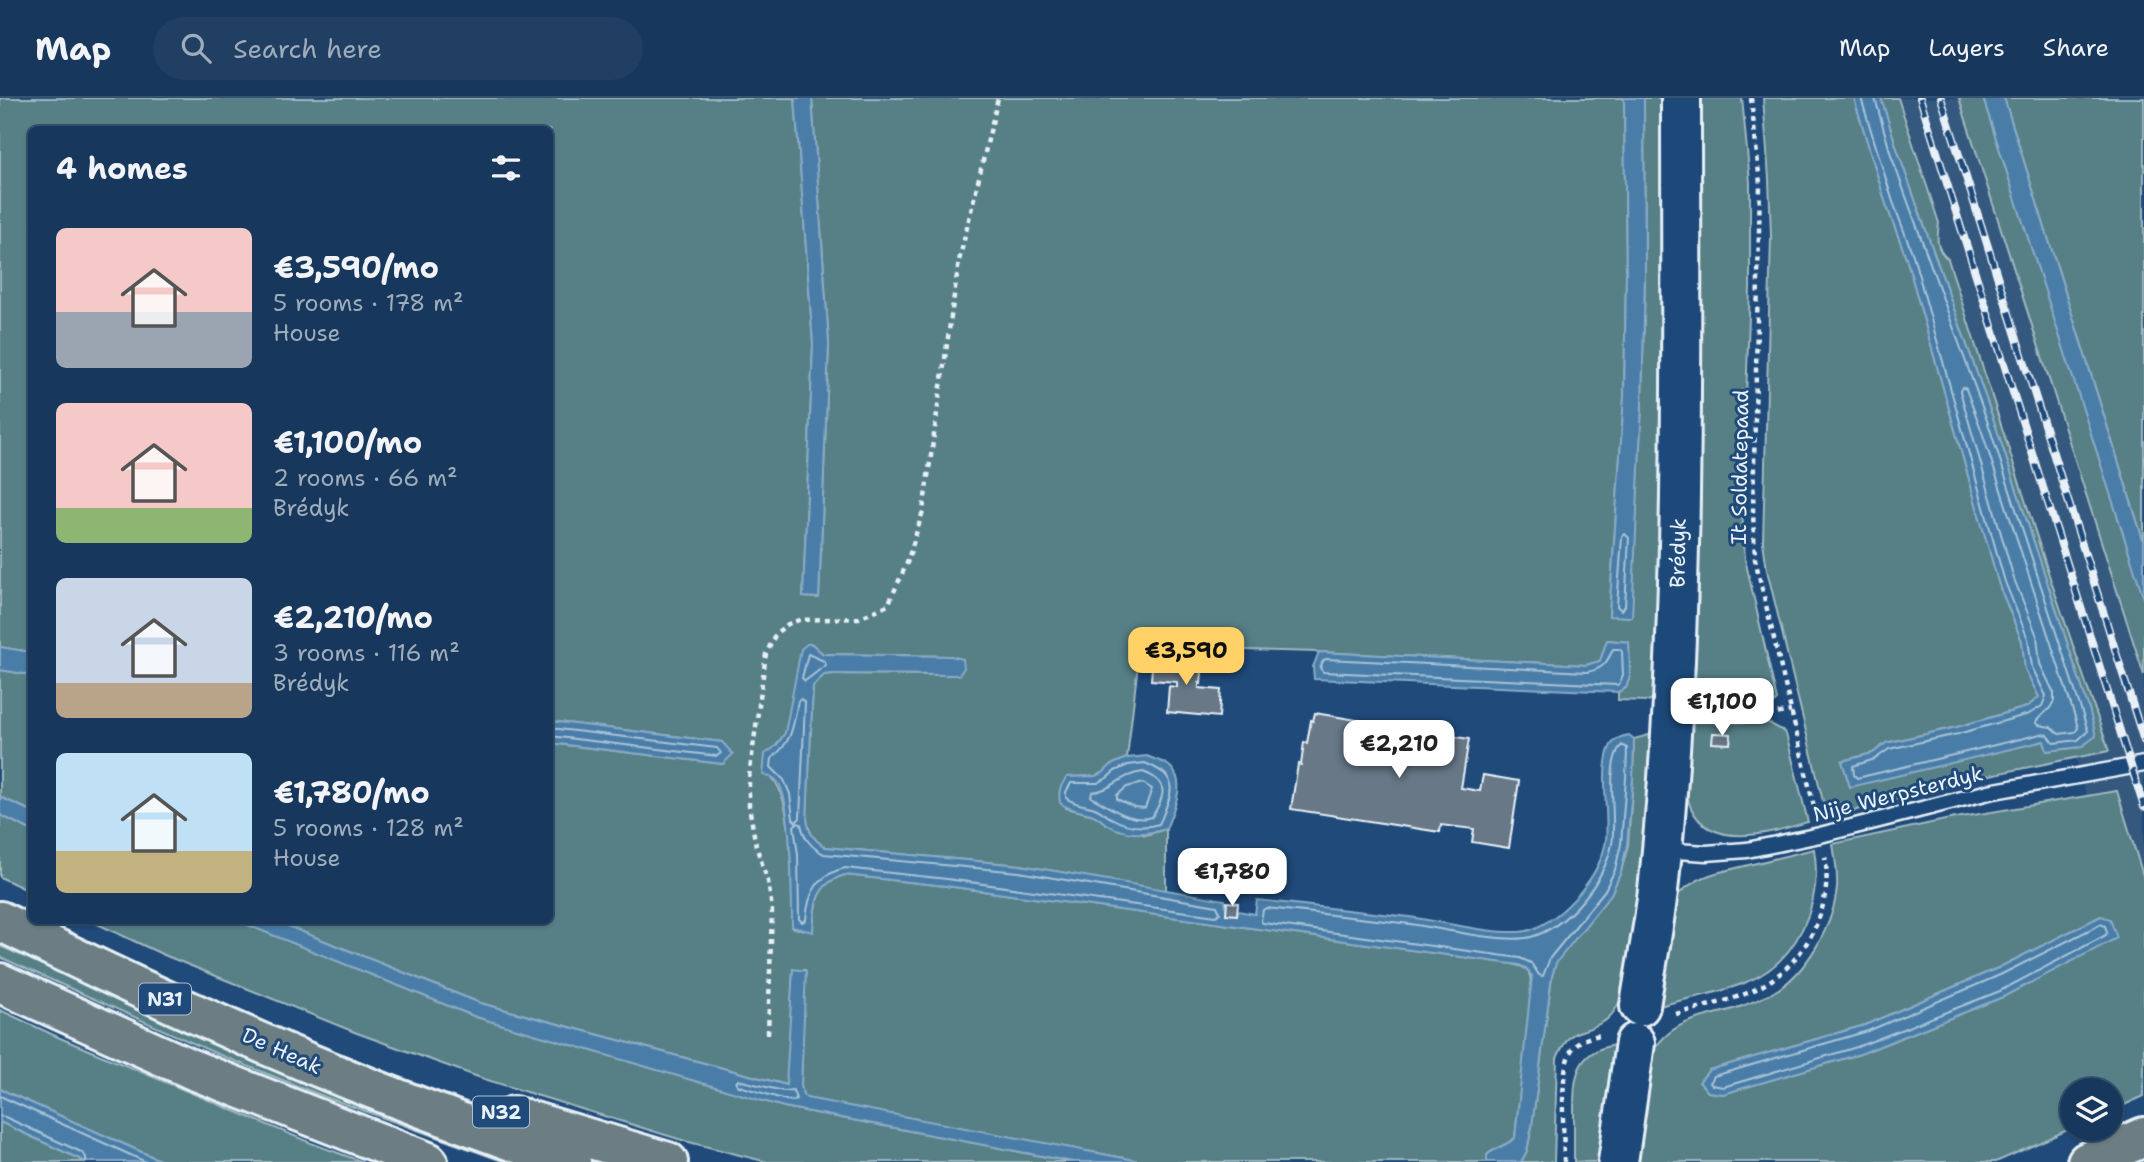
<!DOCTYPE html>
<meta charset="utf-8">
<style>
body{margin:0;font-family:"Shantell Sans",sans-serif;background:#203f62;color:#f1f3f6;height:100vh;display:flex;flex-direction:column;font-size:26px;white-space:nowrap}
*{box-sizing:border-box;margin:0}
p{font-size:23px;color:#9eacbb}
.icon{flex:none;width:38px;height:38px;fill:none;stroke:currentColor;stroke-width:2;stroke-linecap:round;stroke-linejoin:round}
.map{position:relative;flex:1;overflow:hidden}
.sheet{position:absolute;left:28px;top:28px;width:525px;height:798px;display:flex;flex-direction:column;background:#17385c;border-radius:10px;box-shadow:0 2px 5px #0004,0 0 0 2px #365272}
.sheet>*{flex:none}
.controls{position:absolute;left:2060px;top:980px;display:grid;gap:14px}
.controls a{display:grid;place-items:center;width:63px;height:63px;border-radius:50%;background:#17385c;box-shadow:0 2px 5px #0004,0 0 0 2px #365272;font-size:35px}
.price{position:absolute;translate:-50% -60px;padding:0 16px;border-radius:14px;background:#fff;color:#222;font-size:23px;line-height:46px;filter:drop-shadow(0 2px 4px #0008)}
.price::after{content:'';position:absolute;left:50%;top:42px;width:21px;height:16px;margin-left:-10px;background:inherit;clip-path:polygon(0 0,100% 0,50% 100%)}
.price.active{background:#ffd166;color:#111}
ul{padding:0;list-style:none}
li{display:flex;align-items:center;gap:21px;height:175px;padding:0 28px}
li span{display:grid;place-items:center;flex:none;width:196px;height:140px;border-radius:10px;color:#555}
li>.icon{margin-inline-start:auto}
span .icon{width:84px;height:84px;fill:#fffc;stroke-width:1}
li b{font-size:30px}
h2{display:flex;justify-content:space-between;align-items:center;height:84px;padding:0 28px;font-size:30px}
header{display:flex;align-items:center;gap:42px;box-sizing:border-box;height:98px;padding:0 35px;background:#17385c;border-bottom:2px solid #365272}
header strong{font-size:33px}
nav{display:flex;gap:38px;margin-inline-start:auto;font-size:24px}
.search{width:490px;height:63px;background:#203f62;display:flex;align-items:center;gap:18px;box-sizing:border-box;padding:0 24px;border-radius:38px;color:#9eacbb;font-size:26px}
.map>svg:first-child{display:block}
.built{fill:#35587e}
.green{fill:#577f86;stroke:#a0b8bf;stroke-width:2;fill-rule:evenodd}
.water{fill:#497da7;stroke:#89abc7;stroke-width:2}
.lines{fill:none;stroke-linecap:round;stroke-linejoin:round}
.shore{stroke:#a8c3d8;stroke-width:2}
.building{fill:#677887;stroke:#e8f1f8;stroke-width:2}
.lane-casing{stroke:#e8f1f8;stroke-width:19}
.secondary-casing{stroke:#e8f1f8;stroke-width:44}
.highway-casing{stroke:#e8f1f8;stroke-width:44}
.path{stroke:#e8f1f8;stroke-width:4.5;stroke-dasharray:5 5;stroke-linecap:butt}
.lane{stroke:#1f4a7a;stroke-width:14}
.secondary{stroke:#1f4a7a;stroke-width:38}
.highway{stroke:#6c7e84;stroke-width:38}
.rail-casing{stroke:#e8f1f8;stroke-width:8}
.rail{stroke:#1f4a7a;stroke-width:5;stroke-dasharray:16;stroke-linecap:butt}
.labels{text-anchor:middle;stroke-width:6;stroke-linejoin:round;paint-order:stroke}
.shield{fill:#1f4a7a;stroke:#acbfd2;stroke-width:2}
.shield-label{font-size:19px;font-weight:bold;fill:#e8f1f8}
.street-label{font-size:21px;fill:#e8f1f8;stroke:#1f4a7a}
</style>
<header>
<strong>Map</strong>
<div class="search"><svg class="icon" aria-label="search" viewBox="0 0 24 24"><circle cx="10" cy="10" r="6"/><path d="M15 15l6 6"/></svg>Search here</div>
<nav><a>Map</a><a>Layers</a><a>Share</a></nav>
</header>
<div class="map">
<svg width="2144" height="1064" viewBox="0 0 2144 1064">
<rect width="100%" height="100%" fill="#1f4a7a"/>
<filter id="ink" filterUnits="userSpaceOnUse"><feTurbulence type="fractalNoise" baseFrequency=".0143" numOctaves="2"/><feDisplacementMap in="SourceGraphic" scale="14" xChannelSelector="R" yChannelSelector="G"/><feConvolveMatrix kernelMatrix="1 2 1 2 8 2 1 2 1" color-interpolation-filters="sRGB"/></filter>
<g filter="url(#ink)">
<path class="built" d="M1898 0H1959L2144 577V822L2092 720 2075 657 2050 480 1937 145 1938 134Z"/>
<g class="green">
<path d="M0 0H795L813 246 803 499 819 500 829 246 812 0H1624L1626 175 1624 299 1609 517 1631 519 1642 306 1645 177 1644 0H1666L1663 548 1656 599 1648 603 1618 602V594L1626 590 1630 578 1629 544 1607 542 1600 563 1586 567 1319 554 1140 549 1127 660 1111 667 1103 675 1096 678 1067 679 1066 710 1094 717 1107 726 1146 737 1166 731V793L1020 767 825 749C813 741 809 735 807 721L813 588 824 577 832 576 958 577 950 558 823 556 812 546 785 635 776 648 770 678C796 698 790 796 793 830L813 833C814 807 816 785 845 777L946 788 1506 865C1525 868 1532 870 1531 891L1515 1040C1506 1048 1496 1049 1487 1057V1064H1145L807 1001 803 997 801 988 805 872H793L787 987 480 905 275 823 550 822V645L723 666 722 644 550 623V32H32L31 554 0 549Z"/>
<path d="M1699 0H1742L1750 84V190L1742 411 1745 461 1777 602 1769 610 1752 613 1689 611Z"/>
<path d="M1763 0H1854L1886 106 1906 159 1999 487 2022 543 2025 571 2039 599 2027 609 1957 629 1886 645 1873 655 1842 663 1850 688 2044 643 2047 653 2081 649 2090 614 1995 326 1898 54 1881 0H1898L1939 125C1937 140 1935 151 1948 161L2050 480 2109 653 1980 679 1827 720 1767 472 1763 444 1771 138 1769 81Z"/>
<path d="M1959 0H1983L2133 462 2144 501V577Z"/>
<path d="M2004 0H2144V445Z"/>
<path d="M0 572 31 577V713L0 699Z"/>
<path d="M1686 624 1769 625 1780 631 1786 636 1808 724C1773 734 1712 754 1691 710 1682 692 1686 645 1686 624Z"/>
<path d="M1656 635 1644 774 1625 892C1620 903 1614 918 1603 924 1576 940 1573 925 1557 960L1554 1064H1521L1527 1053 1532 1028 1552 878 1556 864 1611 796 1621 774 1628 747 1633 681 1634 641Z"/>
<path d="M2117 693 2144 781V998L2111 1013 2110 992H2072V1030L1996 1064H1634L1651 956C1675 917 1705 922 1742 908 1752 904 1763 900 1772 895 1806 877 1834 826 1837 789 1838 775 1835 760 1833 746L1950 721ZM2101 818 2003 899 1860 956 1723 996 1708 994 1700 984 1709 972 1865 927 1998 870Z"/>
<path d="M0 717 31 732V794L0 779Z"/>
<path d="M1814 751C1823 804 1798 865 1744 885 1718 896 1687 900 1660 908L1658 896 1674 801C1687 787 1699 780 1716 775Z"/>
<path d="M91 823H238L476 919 723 991 784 1009 1073 1064H767L685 1043 481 980 357 935 164 857Z"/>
<path d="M0 848 220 946 533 1064H505L323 998 215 955 0 859Z"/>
<path d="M0 912 60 940 311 1045 363 1064H164L0 991Z"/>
<path d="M1615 947 1617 955 1603 1064H1574C1574 1047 1574 1031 1574 1014 1574 980 1575 953 1615 947Z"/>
<path d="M0 1024 86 1064H0Z"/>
</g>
<g class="water">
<path d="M795 0H812L829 246 819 500 803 499 813 246Z"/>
<path d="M1624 0H1644V14L1645 177 1642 306 1632 519 1609 518 1624 299 1626 175Z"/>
<path d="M1854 0H1881L1898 54 1995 326 2090 614 2096 638 2081 649 2047 653 2044 643 1850 689 1842 663 1873 655 1886 645 1957 629 2027 609 2039 599 2025 571 2022 543 1999 487 1906 159 1886 106Z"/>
<path d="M1983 0H2004L2144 445V501Z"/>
<path d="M1607 542 1629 544 1630 578 1626 590 1618 594 1314 581 1313 569 1319 554 1586 567 1600 563Z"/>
<path d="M807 546H812L823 556 951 558 963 561 964 570 959 577 832 576 824 577 813 588 807 721C809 735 813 741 825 749L1020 767 1225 802 1226 811 1255 816 1257 802C1308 808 1359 813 1410 819 1438 823 1507 840 1530 832 1564 820 1601 777 1606 742 1609 717 1599 668 1611 647 1615 641 1622 638 1629 637L1634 641 1633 681 1627 747 1621 774 1611 796 1556 865 1552 878 1532 1028 1527 1053 1521 1064H1487V1057C1496 1049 1506 1048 1515 1040L1532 878 1526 870 1519 867 946 788 845 777C816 785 814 807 813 834L792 829C792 801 792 704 778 684 774 679 769 678 763 677L765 656 776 648 785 635 801 551Z"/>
<path d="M0 549 31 554V577L0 572Z"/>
<path d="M550 623 722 644 733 656 723 666 550 645Z"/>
<path d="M1147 658C1153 661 1162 663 1168 667 1189 683 1173 712 1166 731 1144 737 1126 738 1106 726 1101 722 1097 718 1091 716 1080 713 1069 712 1060 705 1058 693 1060 688 1067 679L1096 678 1103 675 1111 667 1127 660Z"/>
<path d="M0 699 31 713V732L0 717Z"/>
<path d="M2101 818 2110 821 2117 840 2003 899 1860 956 1723 996 1708 994 1699 984 1709 972 1865 927 1998 870Z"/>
<path d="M238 823H275L480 905 786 987 793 871 806 873 801 988 803 997 807 1000 1145 1064H1073L784 1009 476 919Z"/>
<path d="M0 991 164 1064H86L0 1024Z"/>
</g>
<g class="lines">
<g class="shore">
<path d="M1861 0 1893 104 1913 157 2005 484 2028 541 2032 569 2046 598 2042 608 2029 616 1958 636 1889 651 1875 661 1853 668 1854 677 1857 680 2041 636 2048 637 2054 645 2078 642 2088 633 1989 328 1891 57 1875 0"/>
<path d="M1962 289 1966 291 1981 331 2075 619 2078 630 2075 634 2059 636 2051 629 2039 627 2036 625 2037 622 2050 610 2054 603V595L2040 566 2037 538 2014 481 1960 293Z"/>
<path d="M1625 436 1629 440 1625 508 1621 512 1617 508 1622 439Z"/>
<path d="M1613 551H1620L1622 554 1623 577 1620 585 1617 587 1323 574 1320 570 1323 563 1326 561 1587 574C1603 571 1607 565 1613 551Z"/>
<path d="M808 556 824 563 826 567 805 583 802 580Z"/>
<path d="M801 601 805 605 800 720 796 724 793 721 790 696 784 682 771 669 772 660C793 643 793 628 798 603Z"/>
<path d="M550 630 717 650 721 655 717 658 550 638"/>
<path d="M1622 647 1627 650 1626 680 1621 746 1615 772 1605 792 1550 860 1543 878 1539 877 1531 865 1520 860 1263 825 1261 823 1263 812 1266 810C1314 815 1362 820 1410 826 1440 830 1504 846 1531 839 1569 828 1604 783 1612 746 1617 722 1604 663 1622 647Z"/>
<path d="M1145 665C1166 674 1176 680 1168 704 1165 711 1163 719 1159 726 1142 731 1127 729 1111 720 1106 718 1102 713 1097 711 1087 706 1076 708 1066 700V694L1071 685H1098L1107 680 1115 673 1128 667Z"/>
<path d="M1143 674C1170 684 1165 698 1152 719 1130 726 1109 708 1091 699L1092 694C1114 692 1119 677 1143 674Z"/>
<path d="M1143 685 1152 691 1145 710 1134 709 1117 701V697L1127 689Z"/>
<path d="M797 725 801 726C804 741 811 749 824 756L1019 774 1217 808 1220 815 1216 818 947 781 845 770C817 777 808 795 806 822L802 824 799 821 798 757 794 728Z"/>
<path d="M2101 826 2105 828 2107 834 2106 837 2000 893 1857 949 1723 989 1712 987 1710 985 1714 978 1868 933 2000 877Z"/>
<path d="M738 982 783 993 793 992 796 1001 793 1003 786 1002 739 988 736 985Z"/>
<path d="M0 998 146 1064"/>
<path d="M0 1018 5 1019 81 1054 86 1059V1064"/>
</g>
</g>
<g class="building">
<path d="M1153 558 1203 562 1201 586 1199 585V590L1221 592 1219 619 1167 614 1169 588 1177 589V584L1151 582Z"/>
<path d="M1315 615 1469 641 1461 690 1480 693 1483 677 1519 683 1509 750 1472 744 1474 731 1441 727 1440 734 1291 711 1298 666 1301 667 1304 644 1307 645 1311 622 1313 623Z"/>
<path d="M1713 635 1731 636 1730 646 1712 645Z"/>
<path d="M1227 804 1238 805 1237 817 1226 816Z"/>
</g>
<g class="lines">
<g class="lane-casing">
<path id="lane" d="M1662 752 1706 755 1747 752 1820 737 1989 694 2144 666"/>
</g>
<g class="secondary-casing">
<g id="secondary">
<path d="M1640 908C1646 867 1655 825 1659 783 1686 523 1681 261 1681 0"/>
<path d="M1618 1064 1635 945"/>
</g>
</g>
<g class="highway-casing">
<g id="highway">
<path d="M0 823C109 877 220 929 333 975 411 1007 491 1036 571 1064"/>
<path d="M0 885 191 971 428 1064"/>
<path d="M514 1018 668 1064"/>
<path d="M2087 1064 2144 1039"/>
</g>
</g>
<g class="path">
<path d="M1751 0 1760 86 1753 413 1755 461 1815 713"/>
<path d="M1708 618H1766L1791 613"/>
<path d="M1676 916C1701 909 1729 904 1754 892 1803 869 1834 813 1825 759"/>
<path d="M768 936 772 811 768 783 756 748 749 708V679L766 556 776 535 788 526 799 522 859 520 888 507 907 465 923 413 959 163 998 0"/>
<path d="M1564 1064C1564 1038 1559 973 1571 953 1577 943 1589 939 1600 937"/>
</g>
<use href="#lane" class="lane"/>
<use href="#secondary" class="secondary"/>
<use href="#highway" class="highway"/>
<g class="rail-casing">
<g id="rail">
<path d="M1920 0 2144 709"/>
<path d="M1941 0 2144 643"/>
</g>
</g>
<use href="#rail" class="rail"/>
</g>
</g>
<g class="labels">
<g class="shield">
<rect x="139" y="885.5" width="52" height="31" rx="5"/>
<rect x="473" y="998.5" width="56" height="31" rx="5"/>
</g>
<g class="shield-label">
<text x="165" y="908">N31</text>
<text x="501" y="1021">N32</text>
</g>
<g class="street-label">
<text transform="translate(1740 369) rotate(-89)" y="7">It Soldatepaad</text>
<text transform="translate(1678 455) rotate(-89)" y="7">Brédyk</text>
<text transform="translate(1898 696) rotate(-14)" y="7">Nije Werpsterdyk</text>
<text transform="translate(282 953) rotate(24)" y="7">De Heak</text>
</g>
</g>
</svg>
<div class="controls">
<a><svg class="icon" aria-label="layers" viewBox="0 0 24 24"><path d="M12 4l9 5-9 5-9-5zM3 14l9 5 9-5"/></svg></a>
</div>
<b class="price active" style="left:1186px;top:589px">€3,590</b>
<b class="price" style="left:1722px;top:640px">€1,100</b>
<b class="price" style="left:1399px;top:682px">€2,210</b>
<b class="price" style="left:1232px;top:810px">€1,780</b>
<section class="sheet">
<h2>4 homes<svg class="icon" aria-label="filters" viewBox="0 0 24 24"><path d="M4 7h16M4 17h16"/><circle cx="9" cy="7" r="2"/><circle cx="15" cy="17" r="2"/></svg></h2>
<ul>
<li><span style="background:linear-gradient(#f6c9c9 60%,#9aa5b1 0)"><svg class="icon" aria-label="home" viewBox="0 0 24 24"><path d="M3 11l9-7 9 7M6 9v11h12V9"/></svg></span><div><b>€3,590/mo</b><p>5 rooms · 178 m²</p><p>House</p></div></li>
<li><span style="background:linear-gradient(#f6c9c9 75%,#8fb573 0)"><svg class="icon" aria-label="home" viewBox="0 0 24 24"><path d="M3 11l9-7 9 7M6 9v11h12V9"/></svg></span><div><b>€1,100/mo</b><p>2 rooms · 66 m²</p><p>Brédyk</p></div></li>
<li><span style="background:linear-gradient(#c9d6e8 75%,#b9a48a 0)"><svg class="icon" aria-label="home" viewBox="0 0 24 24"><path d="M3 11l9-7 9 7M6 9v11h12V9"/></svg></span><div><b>€2,210/mo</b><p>3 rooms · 116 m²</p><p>Brédyk</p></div></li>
<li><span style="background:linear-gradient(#bfe0f5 70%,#c2b280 0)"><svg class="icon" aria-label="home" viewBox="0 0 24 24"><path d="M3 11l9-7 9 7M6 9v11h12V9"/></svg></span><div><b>€1,780/mo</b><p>5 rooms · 128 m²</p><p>House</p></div></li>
</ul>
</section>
</div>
